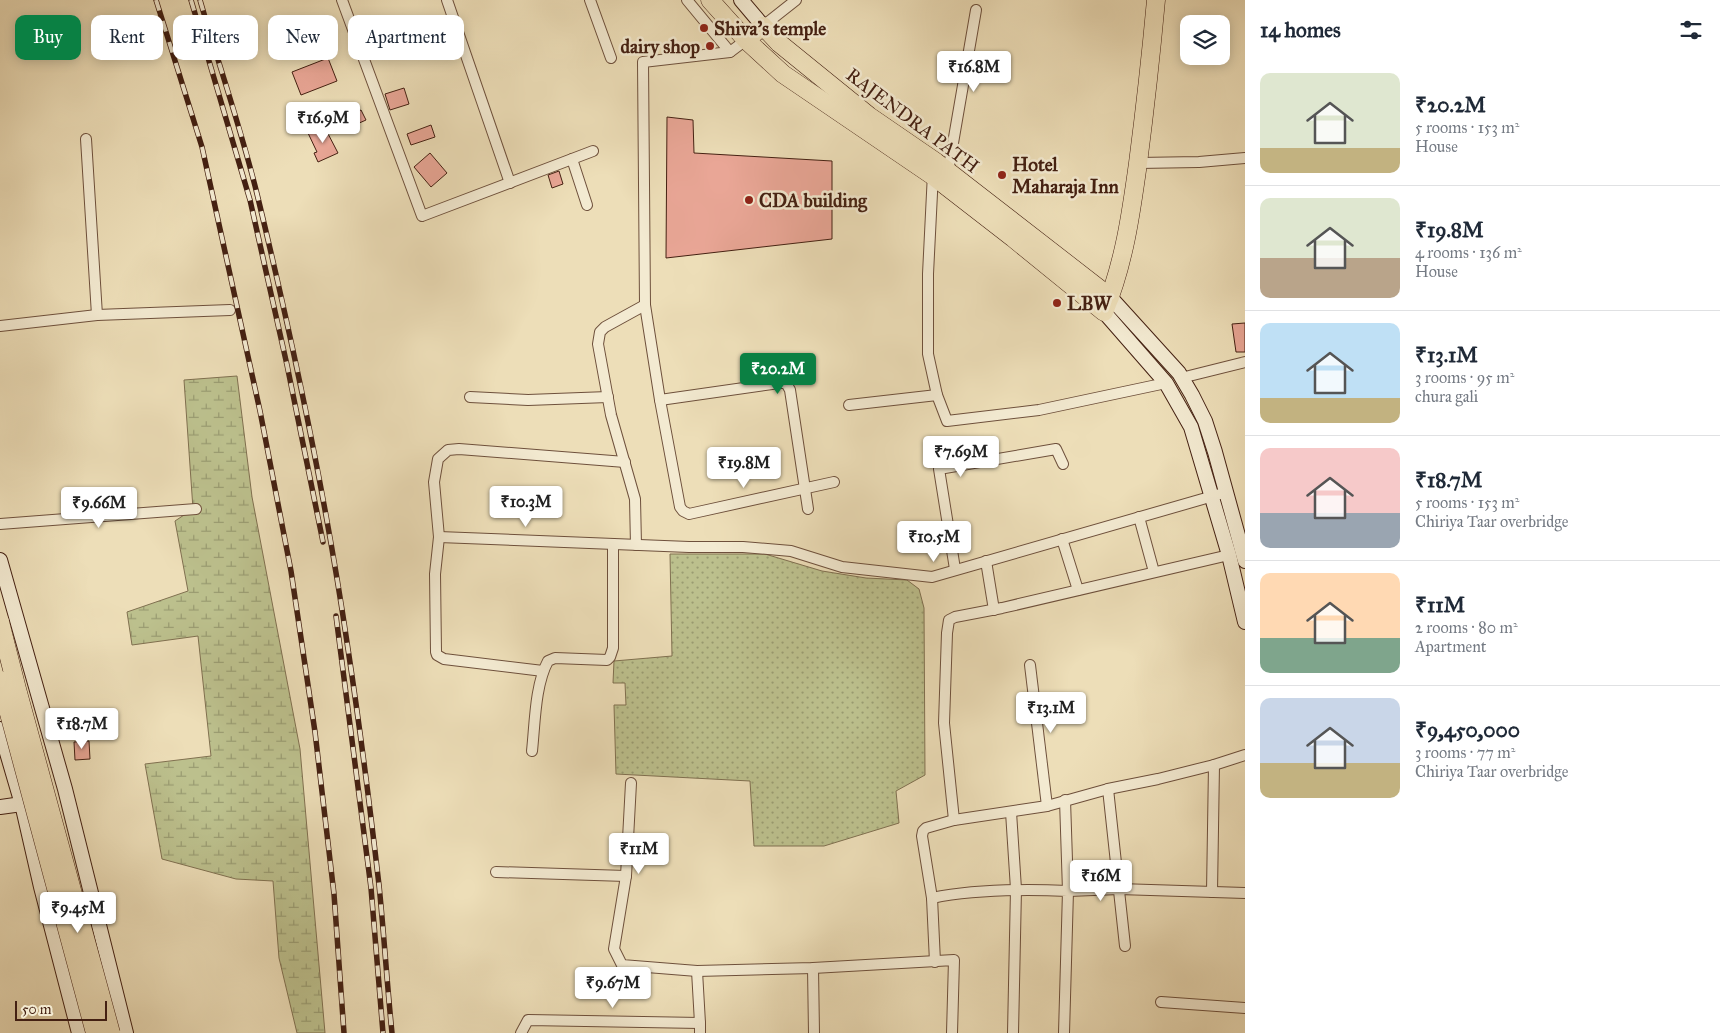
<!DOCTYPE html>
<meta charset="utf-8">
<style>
body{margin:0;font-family:"IM FELL Great Primer",serif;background:#f6f6f7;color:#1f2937;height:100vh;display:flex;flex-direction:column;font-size:19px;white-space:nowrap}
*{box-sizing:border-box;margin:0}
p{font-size:16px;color:#747a83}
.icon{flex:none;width:28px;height:28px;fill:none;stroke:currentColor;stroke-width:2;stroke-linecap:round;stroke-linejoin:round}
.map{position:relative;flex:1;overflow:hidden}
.panel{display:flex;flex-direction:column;background:#fff;width:475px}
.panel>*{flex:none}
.top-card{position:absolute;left:15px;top:15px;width:475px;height:45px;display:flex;gap:10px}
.fabs{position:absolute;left:1180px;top:15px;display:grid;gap:10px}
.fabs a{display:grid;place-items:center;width:50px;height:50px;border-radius:10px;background:#fff;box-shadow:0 2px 12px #0003;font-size:25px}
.scale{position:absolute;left:15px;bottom:12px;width:92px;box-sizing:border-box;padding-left:5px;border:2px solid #442012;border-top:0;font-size:14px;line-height:18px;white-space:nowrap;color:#442012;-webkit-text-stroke:4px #f3ead1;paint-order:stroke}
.price{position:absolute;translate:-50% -42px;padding:0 11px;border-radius:5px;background:#fff;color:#222;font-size:16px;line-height:32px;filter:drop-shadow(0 1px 2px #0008)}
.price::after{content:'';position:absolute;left:50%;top:30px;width:15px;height:11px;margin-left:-8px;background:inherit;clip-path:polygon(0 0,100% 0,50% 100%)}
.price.selected{background:#0b8043;color:#fff}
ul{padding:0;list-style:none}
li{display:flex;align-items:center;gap:15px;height:125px;padding:0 15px}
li+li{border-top:1px solid #e0e1e3}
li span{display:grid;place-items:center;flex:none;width:140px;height:100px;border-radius:10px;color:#555}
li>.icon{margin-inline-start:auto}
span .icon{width:60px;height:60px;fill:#fffc;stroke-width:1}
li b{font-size:21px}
h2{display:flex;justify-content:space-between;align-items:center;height:60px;padding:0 15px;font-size:21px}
.chip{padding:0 18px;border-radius:10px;background:#fff;box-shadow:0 2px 12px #0003;font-size:18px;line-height:45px}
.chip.selected{background:#0b8043;color:#fff}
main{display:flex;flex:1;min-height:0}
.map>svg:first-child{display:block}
.grass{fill:url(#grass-dots);stroke:#807050}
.wetland{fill:url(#wetland-marsh);stroke:#807050}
.building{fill:#e9a696;stroke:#442012}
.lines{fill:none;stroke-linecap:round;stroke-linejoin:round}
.street-casing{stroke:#6e503c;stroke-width:12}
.secondary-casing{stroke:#442012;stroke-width:16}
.highway-casing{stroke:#442012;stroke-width:19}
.street{stroke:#f3ead1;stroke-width:10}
.secondary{stroke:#f3ead1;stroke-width:14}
.highway{stroke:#eddeb8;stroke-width:18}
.rail-casing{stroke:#442012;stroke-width:5.5}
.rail{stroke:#f3ead1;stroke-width:4;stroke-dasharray:11;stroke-linecap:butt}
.highway-bridge-casing{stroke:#442012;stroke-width:19;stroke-linecap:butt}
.highway-bridge{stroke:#eddeb8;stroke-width:18}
.poi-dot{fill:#8f2418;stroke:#f3ead1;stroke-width:2}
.labels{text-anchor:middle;stroke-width:5;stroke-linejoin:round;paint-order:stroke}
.poi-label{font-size:19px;font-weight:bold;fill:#442012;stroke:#f3ead1;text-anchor:start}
.street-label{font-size:19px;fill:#442012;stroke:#f3ead1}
</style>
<main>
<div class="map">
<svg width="1245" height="1033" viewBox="0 0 1245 1033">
<defs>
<pattern id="grass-dots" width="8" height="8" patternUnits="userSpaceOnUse" patternTransform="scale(1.25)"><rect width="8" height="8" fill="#bcc08d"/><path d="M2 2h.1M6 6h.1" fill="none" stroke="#9a9c72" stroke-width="1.8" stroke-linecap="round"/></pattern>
<pattern id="wetland-marsh" width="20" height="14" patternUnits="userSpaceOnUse" patternTransform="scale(1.25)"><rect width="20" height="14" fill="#bcc08d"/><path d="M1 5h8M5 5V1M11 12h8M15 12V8" fill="none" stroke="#9a9c72"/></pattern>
</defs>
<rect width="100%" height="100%" fill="#eddeb8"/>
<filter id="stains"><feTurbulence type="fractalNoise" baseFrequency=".004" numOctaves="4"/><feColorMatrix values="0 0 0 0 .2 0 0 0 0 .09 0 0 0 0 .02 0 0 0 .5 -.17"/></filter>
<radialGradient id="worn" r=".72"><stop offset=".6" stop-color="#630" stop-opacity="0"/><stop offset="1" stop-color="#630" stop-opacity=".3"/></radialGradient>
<path class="grass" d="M670 554H765L822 571 866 578 907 580 919 589 924 608 925 775 896 791 899 823 824 846H754L750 781 616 774 614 705H626L625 683H613L614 661 672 656Z"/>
<path class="wetland" d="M237 376 252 497 300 749 325 1033H297L279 958 273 881 236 879 162 859 145 764 211 756 198 636 132 645 127 612 188 591 175 521 193 509 184 380Z"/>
<g class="building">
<path d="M328 58 337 81 301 95 292 72Z"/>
<path d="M404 88 409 104 390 110 385 94Z"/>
<path d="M361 110 366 120 348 128 344 118Z"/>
<path d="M667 117 693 120 694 153 832 161V239L666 258Z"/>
<path d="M431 125 435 137 411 145 407 134Z"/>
<path d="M324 126 338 153 318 162 314 153 317 152 308 133Z"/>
<path d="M430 153 447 173 431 187 414 167Z"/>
<path d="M559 171 563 184 552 188 548 175Z"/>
<path d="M1245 323V352H1236L1232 324Z"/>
<path d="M89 741 90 759 75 760 74 742Z"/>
</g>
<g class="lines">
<g class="street-casing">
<g id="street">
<path d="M342 0 422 216 593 151"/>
<path d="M447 0 510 183"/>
<path d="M590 0 611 58"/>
<path d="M687 0 730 52"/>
<path d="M763 26 796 0"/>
<path d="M86 139 97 315"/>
<path d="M572 159 587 205"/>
<path d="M1138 163 1199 162 1245 158"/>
<path d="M948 172 976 10"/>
<path d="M933 173 928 274V354L937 395 947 421 1039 410 1166 383"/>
<path d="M645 305 660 400 680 507 683 511 689 514 834 482"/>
<path d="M0 326 97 315 230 310"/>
<path d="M1181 378 1245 362"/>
<path d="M470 397 528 400 608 397"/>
<path d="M660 400 779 383H786L790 390 808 509"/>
<path d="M849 405 937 395"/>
<path d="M1139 517 1154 572"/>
<path d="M0 524 196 509"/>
<path d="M439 537 689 547H743L791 551 842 567 932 577 1227 492"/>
<path d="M1062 539 1078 590"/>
<path d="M636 545 635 499 611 415 598 344 600 332 605 327 645 305 643 62 730 52 746 40"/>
<path d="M986 561 994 610"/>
<path d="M955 569 939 469 1056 449 1063 464"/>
<path d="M1030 665 1047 806"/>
<path d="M543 671 444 659 437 655 436 652 435 574 439 537 434 482 438 459 448 450 459 449 625 462"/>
<path d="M532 751C535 723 535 685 548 661L555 658 607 660 610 657 613 648V544"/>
<path d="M631 783 626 876 614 949 622 965 697 971 813 968 954 960 952 1033"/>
<path d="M1108 789 1125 946"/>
<path d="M1065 800 1068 891 1119 889 1245 893"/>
<path d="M1011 812 1016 889 1013 1033"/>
<path d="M954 820 944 723 947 633 949 620 955 617 1002 608 1229 555"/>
<path d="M496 872 626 876"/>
<path d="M1212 892 1214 765"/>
<path d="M932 898C977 889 1023 889 1068 891L1064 1033"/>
<path d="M935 962 932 898 922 836 923 831 926 828 954 820 1047 806 1108 789 1158 779 1214 765 1245 755"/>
<path d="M813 968 814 1033"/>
<path d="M1161 1002 1245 1008"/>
<path d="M700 1023V1033"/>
<path d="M521 1033 528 1020 700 1023 697 971"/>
</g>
</g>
<g class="secondary-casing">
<g id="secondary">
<path d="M741 0 763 26"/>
<path d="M1110 297 1179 373 1192 395 1205 421 1215 452 1245 561"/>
<path d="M1104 312 1166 383 1191 427 1229 555 1245 622"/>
<path d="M0 560 65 789 126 1033"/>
<path d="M0 729 22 804 41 887 79 1033"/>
<path d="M0 807 22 804"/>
</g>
</g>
<g class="highway-casing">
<g id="highway">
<path d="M710 0 746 40 783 74 933 176 1013 238 1104 312C1124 264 1131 214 1138 163 1145 109 1151 55 1156 0"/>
<path d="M746 40 763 26 779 43 869 116 936 162 1110 297"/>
</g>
</g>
<use href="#street" class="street"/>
<use href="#secondary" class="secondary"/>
<use href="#highway" class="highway"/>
<g class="rail-casing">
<g id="rail">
<path d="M156 0 202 147 260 411 291 571 315 732 334 894 344 1033"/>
<path d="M191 0 250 200 287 365 323 542"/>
<path d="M200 0C219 66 242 131 258 198 294 347 326 498 348 649 360 728 370 807 379 885 384 934 387 984 392 1033"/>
<path d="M336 616 371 888 383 1033"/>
</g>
</g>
<use href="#rail" class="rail"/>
<g class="highway-bridge-casing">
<g id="highway-bridge">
<path d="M0 622 17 689 111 1033"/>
<path d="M0 680 95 1033"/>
</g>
</g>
<use href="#highway-bridge" class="highway-bridge"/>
</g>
<g class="poi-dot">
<circle cx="704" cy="28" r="5"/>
<circle cx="710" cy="46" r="5"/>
<circle cx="1002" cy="175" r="5"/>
<circle cx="749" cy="200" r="5"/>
<circle cx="1057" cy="303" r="5"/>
</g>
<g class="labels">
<g class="poi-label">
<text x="714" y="35">Shiva's temple</text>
<text x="700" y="53" text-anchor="end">dairy shop</text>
<text x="1012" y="171">Hotel<tspan x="1012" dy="22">Maharaja Inn</tspan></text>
<text x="759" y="207">CDA building</text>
<text x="1067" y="310">LBW</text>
</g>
<g class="street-label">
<text transform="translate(913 120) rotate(37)" y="7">RAJENDRA PATH</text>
</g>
</g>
<rect width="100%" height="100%" filter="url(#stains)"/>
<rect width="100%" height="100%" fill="url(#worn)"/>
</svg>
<div class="fabs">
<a><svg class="icon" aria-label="layers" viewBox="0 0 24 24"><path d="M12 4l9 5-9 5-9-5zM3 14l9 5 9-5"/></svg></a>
</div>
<div class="scale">50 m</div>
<b class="price" style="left:974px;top:93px">₹16.8M</b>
<b class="price" style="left:323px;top:144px">₹16.9M</b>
<b class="price selected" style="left:778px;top:395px">₹20.2M</b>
<b class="price" style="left:961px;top:478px">₹7.69M</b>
<b class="price" style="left:744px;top:489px">₹19.8M</b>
<b class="price" style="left:526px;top:528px">₹10.3M</b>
<b class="price" style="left:99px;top:529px">₹9.66M</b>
<b class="price" style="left:934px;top:563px">₹10.5M</b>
<b class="price" style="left:1051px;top:734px">₹13.1M</b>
<b class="price" style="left:82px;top:750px">₹18.7M</b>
<b class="price" style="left:639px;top:875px">₹11M</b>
<b class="price" style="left:1101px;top:902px">₹16M</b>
<b class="price" style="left:78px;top:934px">₹9.45M</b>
<b class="price" style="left:613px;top:1009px">₹9.67M</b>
<div class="top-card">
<a class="chip selected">Buy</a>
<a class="chip">Rent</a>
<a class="chip">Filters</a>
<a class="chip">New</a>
<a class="chip">Apartment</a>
</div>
</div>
<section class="panel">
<h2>14 homes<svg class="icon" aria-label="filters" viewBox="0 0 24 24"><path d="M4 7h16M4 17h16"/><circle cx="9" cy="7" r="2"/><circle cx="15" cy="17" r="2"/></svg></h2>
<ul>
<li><span style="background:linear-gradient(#dfe7d0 75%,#c2b280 0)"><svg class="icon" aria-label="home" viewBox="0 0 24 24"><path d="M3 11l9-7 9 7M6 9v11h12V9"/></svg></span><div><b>₹20.2M</b><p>5 rooms · 153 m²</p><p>House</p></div></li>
<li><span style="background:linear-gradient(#dfe7d0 60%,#b9a48a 0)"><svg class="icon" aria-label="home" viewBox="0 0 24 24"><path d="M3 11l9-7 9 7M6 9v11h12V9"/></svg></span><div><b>₹19.8M</b><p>4 rooms · 136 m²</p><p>House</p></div></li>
<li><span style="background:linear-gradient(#bfe0f5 75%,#c2b280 0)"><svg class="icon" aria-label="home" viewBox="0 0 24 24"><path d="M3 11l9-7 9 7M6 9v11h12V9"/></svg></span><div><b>₹13.1M</b><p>3 rooms · 95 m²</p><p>chura gali</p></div></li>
<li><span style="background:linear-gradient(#f6c9c9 65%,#9aa5b1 0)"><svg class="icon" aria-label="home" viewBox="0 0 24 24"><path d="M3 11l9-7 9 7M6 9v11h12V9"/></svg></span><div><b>₹18.7M</b><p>5 rooms · 153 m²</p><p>Chiriya Taar overbridge</p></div></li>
<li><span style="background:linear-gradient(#ffd9b3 65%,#7fa58c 0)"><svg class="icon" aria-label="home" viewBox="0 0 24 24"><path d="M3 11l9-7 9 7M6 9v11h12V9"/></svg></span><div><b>₹11M</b><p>2 rooms · 80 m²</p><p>Apartment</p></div></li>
<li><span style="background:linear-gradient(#c9d6e8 65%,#c2b280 0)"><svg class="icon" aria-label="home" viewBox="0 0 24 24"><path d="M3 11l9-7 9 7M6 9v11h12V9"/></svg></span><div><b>₹9,450,000</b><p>3 rooms · 77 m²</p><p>Chiriya Taar overbridge</p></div></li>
</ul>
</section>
</main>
